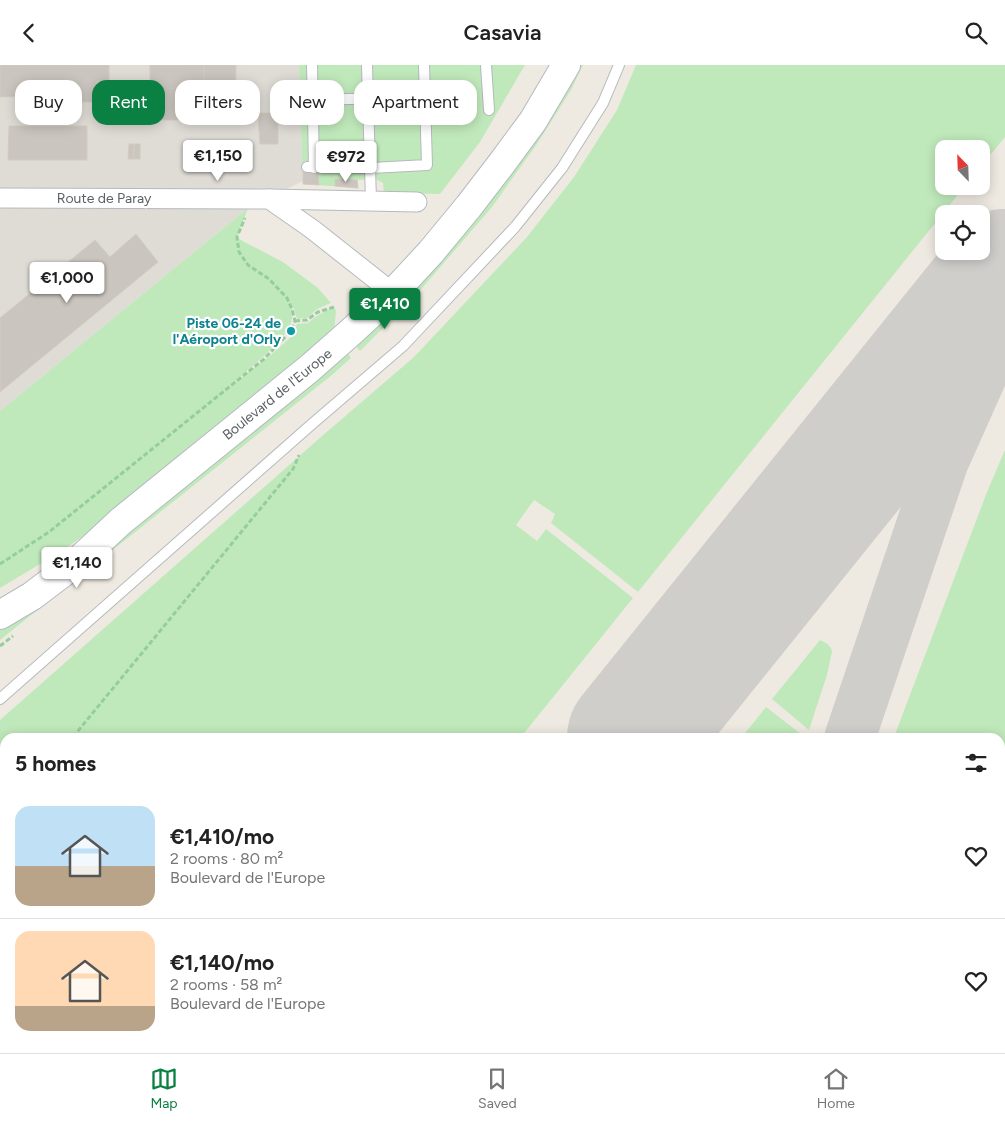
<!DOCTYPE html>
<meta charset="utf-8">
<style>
body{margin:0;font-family:Figtree,sans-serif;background:#f6f6f6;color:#222;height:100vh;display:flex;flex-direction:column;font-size:19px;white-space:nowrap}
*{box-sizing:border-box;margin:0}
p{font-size:16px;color:#767676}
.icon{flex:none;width:28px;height:28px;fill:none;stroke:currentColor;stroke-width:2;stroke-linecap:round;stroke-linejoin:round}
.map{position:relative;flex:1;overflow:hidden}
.sheet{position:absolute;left:0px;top:668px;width:1005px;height:321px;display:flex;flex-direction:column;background:#fff;border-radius:15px 15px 0 0;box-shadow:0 2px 12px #0003}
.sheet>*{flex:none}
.top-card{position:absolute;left:15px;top:15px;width:500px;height:45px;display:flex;gap:10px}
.needle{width:32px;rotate:337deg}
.fabs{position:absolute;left:935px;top:75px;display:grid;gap:10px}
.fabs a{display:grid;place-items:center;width:55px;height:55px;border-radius:10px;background:#fff;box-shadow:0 2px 12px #0003;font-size:25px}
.price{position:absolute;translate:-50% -42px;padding:0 11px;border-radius:5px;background:#fff;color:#222;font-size:16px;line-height:32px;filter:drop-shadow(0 1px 2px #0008)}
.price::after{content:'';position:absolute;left:50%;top:30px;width:15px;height:11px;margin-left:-8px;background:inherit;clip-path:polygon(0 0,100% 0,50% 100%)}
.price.selected{background:#0b8043;color:#fff}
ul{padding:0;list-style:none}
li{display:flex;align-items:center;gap:15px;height:125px;padding:0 15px}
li+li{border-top:1px solid #e0e0e0}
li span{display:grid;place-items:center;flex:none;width:140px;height:100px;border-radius:15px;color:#555}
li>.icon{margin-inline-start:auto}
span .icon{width:60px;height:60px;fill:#fffc;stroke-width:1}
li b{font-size:21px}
h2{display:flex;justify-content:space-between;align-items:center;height:60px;padding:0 15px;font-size:21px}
.tag{padding:0 18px;border-radius:15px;background:#fff;box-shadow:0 2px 12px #0003;font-size:18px;line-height:45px}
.tag.selected{background:#0b8043;color:#fff}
header{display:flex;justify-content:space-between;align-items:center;height:65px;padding:0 15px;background:#fff;font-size:22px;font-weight:600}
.dock{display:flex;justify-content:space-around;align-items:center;height:70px;border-top:1px solid #e0e0e0;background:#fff;font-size:14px;color:#767676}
.dock a{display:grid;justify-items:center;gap:2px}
.dock .selected{color:#0b8043}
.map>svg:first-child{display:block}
.industrial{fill:#dfdcd6}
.green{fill:#c0e9bb}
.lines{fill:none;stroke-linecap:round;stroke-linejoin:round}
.taxiway{stroke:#d0ceca;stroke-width:51}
.runway{stroke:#d0ceca;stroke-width:130}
.building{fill:#cac5be;stroke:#d4cbbf}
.service-casing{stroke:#b5b9be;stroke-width:12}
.minor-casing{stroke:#b5b9be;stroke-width:21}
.secondary-casing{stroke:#b5bac0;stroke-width:30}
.path{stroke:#95cd9f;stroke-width:3;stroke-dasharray:5 2.5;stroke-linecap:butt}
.service{stroke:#fff;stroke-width:10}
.minor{stroke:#fff;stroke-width:19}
.secondary{stroke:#fff;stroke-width:28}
.culture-dot{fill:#0f9aa8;stroke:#fff;stroke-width:2}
.labels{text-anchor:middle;stroke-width:4.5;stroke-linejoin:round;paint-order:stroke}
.street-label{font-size:14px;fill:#5a6064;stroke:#fff}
.culture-label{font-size:14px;font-weight:bold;fill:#0d838f;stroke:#fff;text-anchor:end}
</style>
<header><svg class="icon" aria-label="back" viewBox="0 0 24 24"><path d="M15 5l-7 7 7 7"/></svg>Casavia<svg class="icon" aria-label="search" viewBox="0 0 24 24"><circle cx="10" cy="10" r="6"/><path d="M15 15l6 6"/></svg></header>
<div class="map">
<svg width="1005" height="988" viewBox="0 0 1005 988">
<rect width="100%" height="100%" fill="#efeae1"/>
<path class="industrial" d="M0 0H299L303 116 248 143 0 346Z"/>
<g class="green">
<path d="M299 0H525L480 77 440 129 384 128 383 118 375 114 358 115V123L303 119Z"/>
<path d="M576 0H583L571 25 537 79 492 142 417 229 360 286 355 280Z"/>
<path d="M636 0H1005V72L981 101V84H944V121H965L638 527 551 458 555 449 534 435 516 460 537 476 546 464 633 533 521 672H5V984H270L267 988H0V655L322 371 414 292 527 172 574 112 617 45Z"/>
<path d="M248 143 237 173 283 197 318 223 331 238 317 244 307 253 297 254 294 244 289 237C292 242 293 247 292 253 290 274 249 302 234 318L271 290 292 271 297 259 308 258C316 251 324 246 334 242L336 246 334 268 96 462 60 487 0 523V346Z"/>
<path d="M347 287 351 293 332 310 0 575V558Z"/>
<path d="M1005 385V988H808L809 984H1000V672H894L987 427Z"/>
<path d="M820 575C826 578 831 580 832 587L827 610 809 665 772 634Z"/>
<path d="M766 642 805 672H742Z"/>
<path d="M491 984H708L707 988H488Z"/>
</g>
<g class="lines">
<g class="taxiway">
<path d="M850 672 943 397 998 274 1005 263"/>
<path d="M744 988 745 984"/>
</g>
<g class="runway">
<path d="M632 672 1005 209"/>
<path d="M377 988 381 984"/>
</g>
</g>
<g class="building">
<path d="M0 0H109V17H97V37H80V31L74 32V49H56V31L0 32Z"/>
<path d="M150 0H204L205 55H150Z"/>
<path d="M204 0H236L235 55H205Z"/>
<path d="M258 48H278V79H260Z"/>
<path d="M9 61H87V95H8Z"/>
<path d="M129 79H134V94H128Z"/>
<rect x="134" y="79" width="6" height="15"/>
<path d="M303 107 318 108 319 120 303 119Z"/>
<path d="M335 114 357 115 358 123 335 121Z"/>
<path d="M136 169 158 197 0 327V253L95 175 110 192Z"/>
</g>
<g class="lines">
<g class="service-casing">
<g id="service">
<path d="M312 0 314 103"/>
<path d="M367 0 371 136"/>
<path d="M486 0 489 45"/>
<path d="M312 35 424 32"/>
<path d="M307 102 371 103 427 100 424 0"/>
<path d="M0 634 312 359 403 281 515 162 562 103 603 38 619 0"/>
</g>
</g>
<g class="minor-casing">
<g id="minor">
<path d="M0 133 269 134 312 164 393 228"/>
<path d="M269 134 417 137"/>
</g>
</g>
<g class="secondary-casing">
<path id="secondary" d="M0 550 32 531 77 497 121 456 310 303 352 266 393 228 431 187 469 141 502 98 533 56 566 0"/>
</g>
<g class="path">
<path d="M295 256 307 255 318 247 334 242"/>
<path d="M0 499 49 467 95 430 264 294 291 266 295 256 292 244 287 233 269 214 248 200 239 187 237 172 245 153"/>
<path d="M0 581 13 571"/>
<path d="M73 672 293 404 299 390"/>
<path d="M0 761 5 755"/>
</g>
<use href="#service" class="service"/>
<use href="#minor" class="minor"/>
<use href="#secondary" class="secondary"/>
</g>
<circle class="culture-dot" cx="291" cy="266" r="5"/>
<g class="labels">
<g class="street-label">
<text x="104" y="138">Route de Paray</text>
<text transform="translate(277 329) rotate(-39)" y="5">Boulevard de l'Europe</text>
</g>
<g class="culture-label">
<text x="281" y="263">Piste 06-24 de<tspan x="281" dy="16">l'Aéroport d'Orly</tspan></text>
</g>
</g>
</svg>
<div class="fabs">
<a><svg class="needle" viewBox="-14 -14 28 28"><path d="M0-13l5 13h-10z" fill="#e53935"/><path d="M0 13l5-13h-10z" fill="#767676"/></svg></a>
<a><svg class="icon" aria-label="locate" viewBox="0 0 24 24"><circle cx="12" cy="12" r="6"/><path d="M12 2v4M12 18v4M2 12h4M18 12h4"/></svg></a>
</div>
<b class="price" style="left:218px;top:117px">€1,150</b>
<b class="price" style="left:346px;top:118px">€972</b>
<b class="price" style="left:67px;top:239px">€1,000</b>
<b class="price selected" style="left:385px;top:265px">€1,410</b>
<b class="price" style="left:77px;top:524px">€1,140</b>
<div class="top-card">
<a class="tag">Buy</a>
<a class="tag selected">Rent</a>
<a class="tag">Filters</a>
<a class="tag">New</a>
<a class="tag">Apartment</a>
</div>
<section class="sheet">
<h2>5 homes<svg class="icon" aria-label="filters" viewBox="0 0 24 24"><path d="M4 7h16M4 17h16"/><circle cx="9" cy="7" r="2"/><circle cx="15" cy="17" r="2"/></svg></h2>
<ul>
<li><span style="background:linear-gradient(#bfe0f5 60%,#b9a48a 0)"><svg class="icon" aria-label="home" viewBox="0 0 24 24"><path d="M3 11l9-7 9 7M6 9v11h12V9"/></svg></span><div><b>€1,410/mo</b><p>2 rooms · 80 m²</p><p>Boulevard de l'Europe</p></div><svg class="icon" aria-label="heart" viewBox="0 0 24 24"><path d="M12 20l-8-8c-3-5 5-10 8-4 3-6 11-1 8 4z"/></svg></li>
<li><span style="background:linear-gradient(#ffd9b3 75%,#b9a48a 0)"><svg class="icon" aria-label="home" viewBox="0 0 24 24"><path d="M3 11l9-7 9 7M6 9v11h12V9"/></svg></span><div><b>€1,140/mo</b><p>2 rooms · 58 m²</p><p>Boulevard de l'Europe</p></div><svg class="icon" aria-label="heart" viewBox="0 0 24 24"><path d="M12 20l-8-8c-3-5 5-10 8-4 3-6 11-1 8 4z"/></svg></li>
</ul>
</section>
</div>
<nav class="dock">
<a class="selected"><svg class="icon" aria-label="map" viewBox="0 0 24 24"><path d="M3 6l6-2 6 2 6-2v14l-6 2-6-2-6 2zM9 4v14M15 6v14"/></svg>Map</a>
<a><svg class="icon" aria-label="saved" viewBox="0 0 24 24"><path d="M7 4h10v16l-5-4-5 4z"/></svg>Saved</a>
<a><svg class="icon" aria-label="home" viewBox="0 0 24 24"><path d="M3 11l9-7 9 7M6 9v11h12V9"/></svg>Home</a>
</nav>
